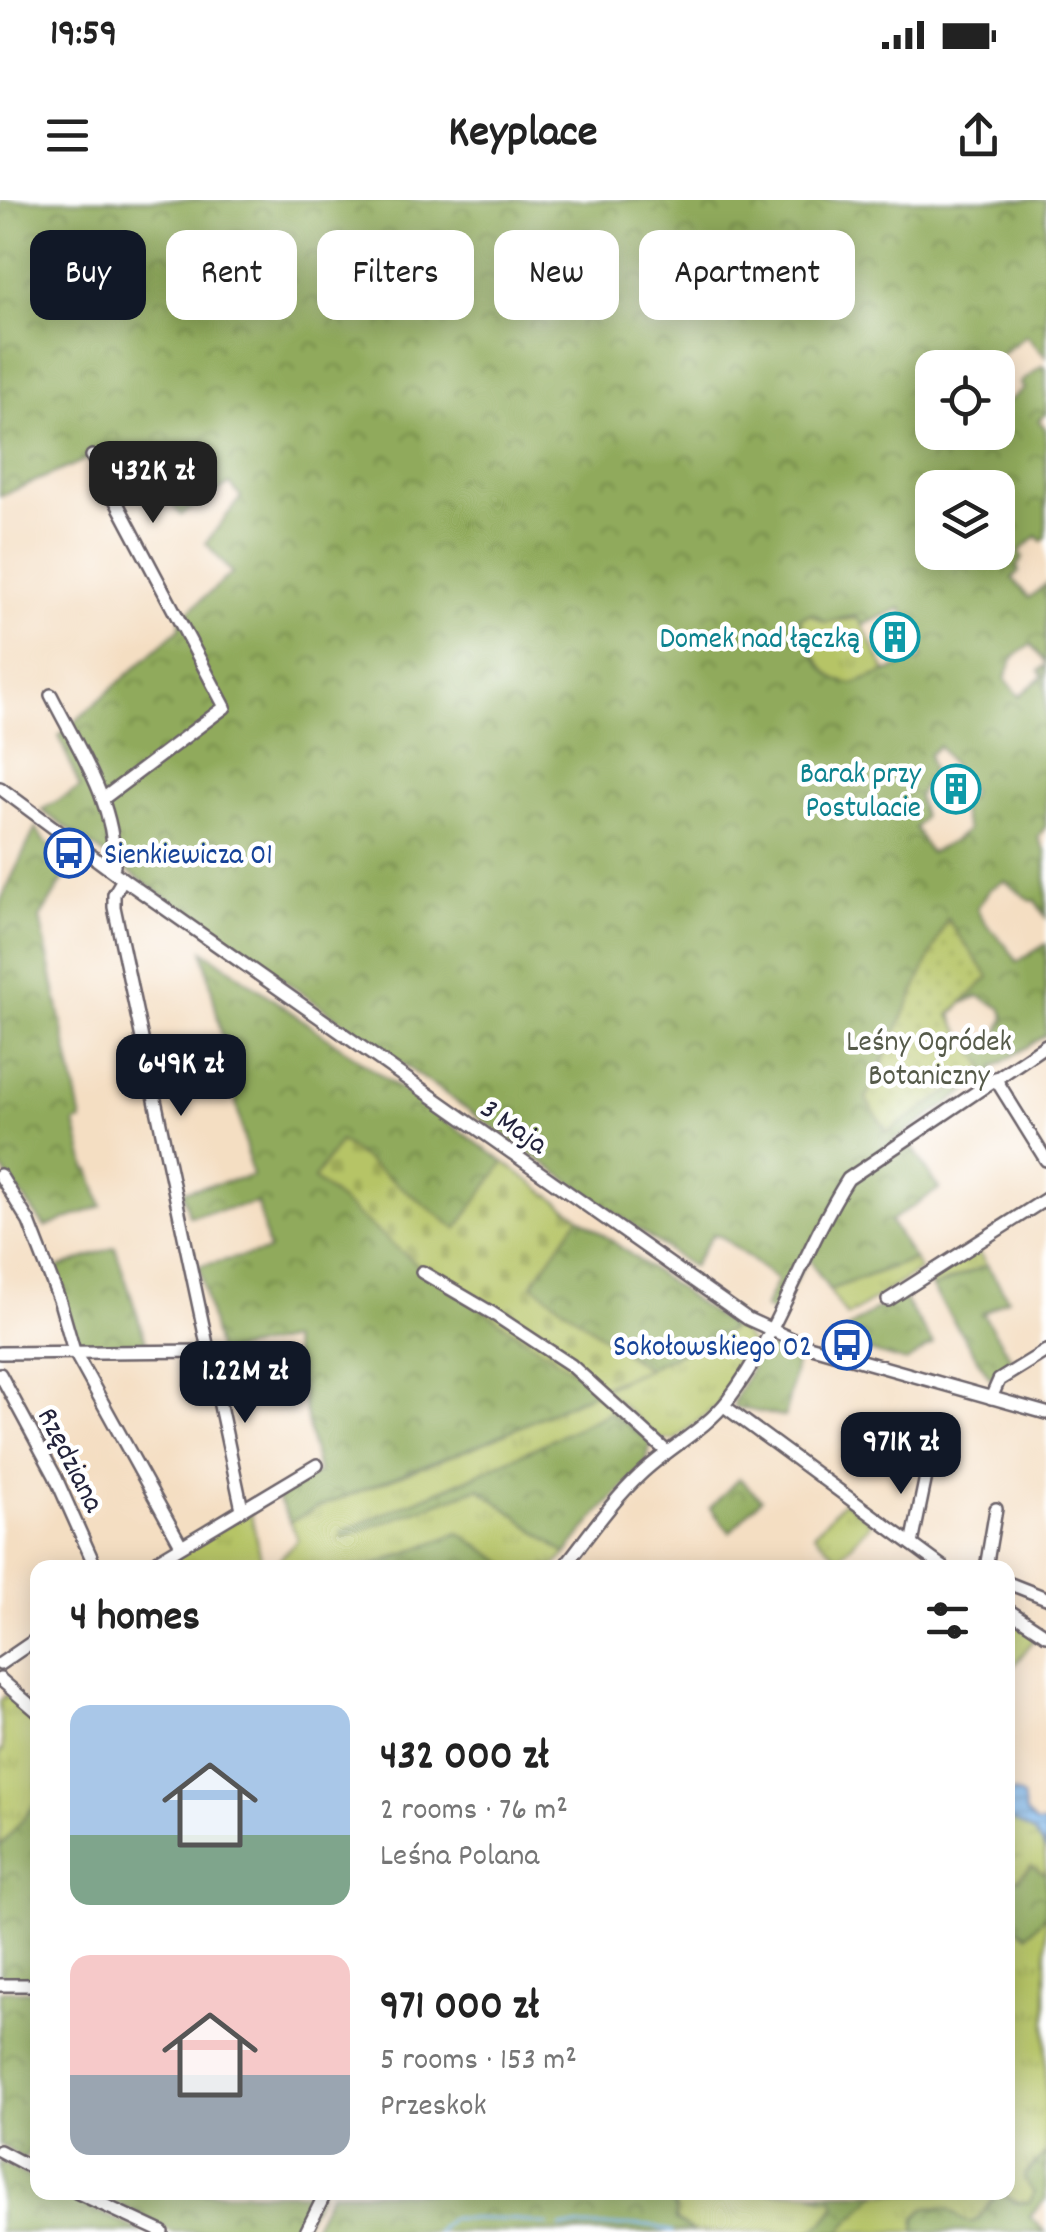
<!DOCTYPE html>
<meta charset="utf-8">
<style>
body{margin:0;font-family:Dekko,sans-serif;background:#f2f2f2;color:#222;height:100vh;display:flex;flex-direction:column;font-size:38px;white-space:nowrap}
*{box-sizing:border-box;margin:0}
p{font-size:32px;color:#767676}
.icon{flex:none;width:55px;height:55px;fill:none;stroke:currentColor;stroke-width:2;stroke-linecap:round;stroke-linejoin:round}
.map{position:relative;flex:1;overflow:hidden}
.drawer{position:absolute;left:30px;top:1360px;width:985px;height:640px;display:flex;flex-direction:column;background:#fff;border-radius:20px;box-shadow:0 5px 25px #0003}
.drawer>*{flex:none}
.hud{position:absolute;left:30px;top:30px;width:988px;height:90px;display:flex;gap:20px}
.controls{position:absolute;left:915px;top:150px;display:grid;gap:20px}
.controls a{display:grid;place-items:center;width:100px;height:100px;border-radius:20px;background:#fff;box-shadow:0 5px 25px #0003;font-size:50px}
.price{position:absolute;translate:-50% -85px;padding:0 22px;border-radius:20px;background:#111827;color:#fff;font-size:32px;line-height:65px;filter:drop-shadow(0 2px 5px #0008)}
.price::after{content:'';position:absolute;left:50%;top:60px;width:30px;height:22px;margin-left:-15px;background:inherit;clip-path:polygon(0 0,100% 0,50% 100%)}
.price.active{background:#222;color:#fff}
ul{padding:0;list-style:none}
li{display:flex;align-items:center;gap:30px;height:250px;padding:0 40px}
li span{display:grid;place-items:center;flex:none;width:280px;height:200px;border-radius:20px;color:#555}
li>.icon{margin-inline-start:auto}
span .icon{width:120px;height:120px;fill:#fffc;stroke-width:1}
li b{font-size:42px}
h2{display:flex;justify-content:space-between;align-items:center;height:120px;padding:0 40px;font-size:42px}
.chip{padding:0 35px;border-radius:20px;background:#fff;box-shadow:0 5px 25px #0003;font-size:35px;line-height:90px}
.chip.active{background:#111827;color:#fff}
.status{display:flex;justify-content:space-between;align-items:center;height:70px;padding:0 50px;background:#fff;direction:ltr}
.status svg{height:28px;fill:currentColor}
header{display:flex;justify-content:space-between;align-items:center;height:130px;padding:0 40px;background:#fff;font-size:45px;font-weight:800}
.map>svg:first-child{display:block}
.grass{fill:url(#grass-tufts);stroke:#6c7350;stroke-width:2.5}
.forest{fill:url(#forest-crowns);stroke:#59664b;stroke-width:2.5;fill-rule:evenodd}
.wetland{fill:url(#wetland-marsh);stroke:#6c7350;stroke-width:2.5}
.cemetery{fill:url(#cemetery-stones);stroke:#6c7350;stroke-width:2.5}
.garden{fill:url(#garden-dots);stroke:#6c7350;stroke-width:2.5}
.water{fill:url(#water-rules);stroke:#4e6c94;stroke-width:2.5}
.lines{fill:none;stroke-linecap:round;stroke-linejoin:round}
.stream{stroke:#7ab6ec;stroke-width:2.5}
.minor-casing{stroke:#6c646a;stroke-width:16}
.minor{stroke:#fff;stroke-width:11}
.labels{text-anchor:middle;stroke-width:9;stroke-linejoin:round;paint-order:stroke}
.culture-label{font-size:30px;fill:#0d838f;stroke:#fff;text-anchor:end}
.transit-label{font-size:30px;fill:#164399;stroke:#fff;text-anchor:start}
.park-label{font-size:30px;fill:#565b4a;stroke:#fff}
.street-label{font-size:30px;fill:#22223b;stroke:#fff}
</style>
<div class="status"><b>19:59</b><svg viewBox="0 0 49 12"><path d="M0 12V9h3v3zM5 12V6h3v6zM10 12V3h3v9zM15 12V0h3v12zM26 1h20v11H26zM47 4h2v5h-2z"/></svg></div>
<header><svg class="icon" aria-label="menu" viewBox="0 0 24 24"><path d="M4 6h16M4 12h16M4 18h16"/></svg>Keyplace<svg class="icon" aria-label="share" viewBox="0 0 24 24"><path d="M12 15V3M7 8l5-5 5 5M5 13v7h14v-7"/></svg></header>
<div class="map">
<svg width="1046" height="2032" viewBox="0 0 1046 2032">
<defs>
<pattern id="grass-tufts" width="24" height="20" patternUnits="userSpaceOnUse" patternTransform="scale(2.5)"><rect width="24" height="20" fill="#b6c466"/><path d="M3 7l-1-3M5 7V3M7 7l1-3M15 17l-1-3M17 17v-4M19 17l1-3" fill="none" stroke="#9ca859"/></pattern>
<pattern id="forest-crowns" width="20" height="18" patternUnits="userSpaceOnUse" patternTransform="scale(2.5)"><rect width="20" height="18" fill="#90aa5b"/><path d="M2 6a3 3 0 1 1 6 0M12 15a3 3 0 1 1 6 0" fill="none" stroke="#758a4c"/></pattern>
<pattern id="wetland-marsh" width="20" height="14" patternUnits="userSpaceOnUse" patternTransform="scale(2.5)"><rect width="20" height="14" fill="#b6c466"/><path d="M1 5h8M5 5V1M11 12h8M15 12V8" fill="none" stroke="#9ca859"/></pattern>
<pattern id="cemetery-stones" width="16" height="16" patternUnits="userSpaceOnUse" patternTransform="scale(2.5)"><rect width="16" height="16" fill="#b6c466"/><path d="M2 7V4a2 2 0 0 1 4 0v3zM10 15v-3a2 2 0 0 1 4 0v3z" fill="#9ca859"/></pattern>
<pattern id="garden-dots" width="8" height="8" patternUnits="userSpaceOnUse" patternTransform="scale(2.5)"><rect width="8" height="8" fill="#b6c466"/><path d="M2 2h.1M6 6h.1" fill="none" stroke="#9ca859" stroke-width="1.8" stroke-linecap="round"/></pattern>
<pattern id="water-rules" width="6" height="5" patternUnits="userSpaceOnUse" patternTransform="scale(2.5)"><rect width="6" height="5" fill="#7ab6ec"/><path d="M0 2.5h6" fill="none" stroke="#6494c0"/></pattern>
</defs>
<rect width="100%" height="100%" fill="#fff"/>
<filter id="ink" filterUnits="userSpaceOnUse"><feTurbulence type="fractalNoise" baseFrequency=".01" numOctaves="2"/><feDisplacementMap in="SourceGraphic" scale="20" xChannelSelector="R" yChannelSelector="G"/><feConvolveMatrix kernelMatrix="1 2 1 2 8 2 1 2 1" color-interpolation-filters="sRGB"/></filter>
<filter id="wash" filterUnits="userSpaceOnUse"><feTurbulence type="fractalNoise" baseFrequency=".0048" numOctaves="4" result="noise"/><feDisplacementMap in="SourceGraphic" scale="40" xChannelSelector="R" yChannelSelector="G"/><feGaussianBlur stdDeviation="2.25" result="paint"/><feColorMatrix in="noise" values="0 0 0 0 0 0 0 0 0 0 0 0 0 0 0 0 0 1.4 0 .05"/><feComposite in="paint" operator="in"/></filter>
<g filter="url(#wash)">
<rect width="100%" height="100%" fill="#f4dec2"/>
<g class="grass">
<path d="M810 414 825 422 859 418 886 472C876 476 865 482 854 484 824 490 806 440 800 418Z"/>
<path d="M976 1049 987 1065 932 1088 927 1080Z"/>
<path d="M914 1059 920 1070 847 1117 829 1090Z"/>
<path d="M728 1125 741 1131 754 1148 719 1204 675 1240 659 1239 602 1187 729 1130Z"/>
<path d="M593 1191 651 1242 472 1277 341 1332 343 1337 479 1288 566 1354 555 1367H511L458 1333 370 1367 271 1368 298 1339 290 1322 316 1308 488 1241Z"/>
<path d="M844 1301 869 1320V1325L839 1358 814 1334Z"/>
<path d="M250 1311 263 1367H154Z"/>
<path d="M1008 1417 1036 1437 1012 1468 1008 1464Z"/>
<path d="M6 1495 37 1520 38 1602 0 1647V1551H3L0 1501Z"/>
<path d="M1046 1715V1953L1025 1975 1034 1993 1030 2002 1021 2005 1001 1993 1008 1992V1720L1027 1735Z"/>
<path d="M674 1992H812L833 1998 837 2003 824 2022 809 2032H693L676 2020 668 1998Z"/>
<path d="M877 1993H1000C990 2000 987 2010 979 2018 968 2029 959 2015 950 2010 943 2006 933 2008 925 2008L916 2018 915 2032H839Z"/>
</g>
<g class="forest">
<path d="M0 0H1046V157L1026 135 986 167 932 168V232H998V209L1024 189 1020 183 1043 165 1046 169V214L1039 220 1046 230V338L1042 341 1037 336 1019 352 1023 358 1017 366 1019 372 1012 378 1029 398 1046 384V463L1031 444 1014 457 1005 478 1019 496 1043 476 1039 471 1046 465V626L1038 637 1046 653V718L1035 700 1031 701 1005 681 990 689 977 708C986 731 1007 740 1017 762L1046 744V835L993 868 994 872 852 971 778 1115 764 1108 777 1080 722 1037 713 1034 692 1067 41 610 80 588 59 536 180 428V419L232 373 206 343 241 297 230 284 181 315 141 268 114 291 90 258 0 296ZM932 288H998V352H932ZM902 408 923 458 854 484C822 483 808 445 800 418L810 414 825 422 855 416 863 425ZM939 546 972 592 960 608 967 630 952 642 930 653 915 628 923 617 918 597 932 569 929 554ZM978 796 1001 808 1005 817 995 840 979 849 959 834 952 815 961 804Z"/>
<path d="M36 627 43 640 74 662 40 718 82 921 75 923 87 970H90L102 1006 45 1027 0 966V702Z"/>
<path d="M203 750 504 962 457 1029 339 942 314 979 371 1025 535 1086 532 1083 579 1017 728 1125 730 1130 488 1241 316 1308 290 1322 276 1294 318 1273 290 1140 218 1153 199 1066 268 1051 258 1003 189 1016 183 991 252 976Z"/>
<path d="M908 940 939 989 890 1021 914 1059 829 1090 809 1059 846 987Z"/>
<path d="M115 1047 147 1145H79L52 1070Z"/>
<path d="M987 1065 1008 1098 983 1114 1014 1163 990 1178 932 1088Z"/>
<path d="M902 1096 933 1144 906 1162 832 1140 873 1111Z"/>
<path d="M773 1147 798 1154 785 1217 734 1207V1200L754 1162Z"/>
<path d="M609 1213 651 1242 646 1264 597 1315 566 1354 479 1288 343 1337 341 1332 472 1277Z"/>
<path d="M739 1278 761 1299 730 1332 710 1308Z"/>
<path d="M459 1333 511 1367H370Z"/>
<path d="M37 1602V1778H1L0 1647Z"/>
<path d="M1031 1665 1046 1674V1715L1027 1735 1008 1720V1681L1017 1679Z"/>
<path d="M0 1791H37V1935L25 1959 0 1945Z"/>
<path d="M1046 1953V1999L1030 2017 1045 2032H915L916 2018 925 2008C933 2008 943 2006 950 2010 959 2015 968 2029 979 2018 987 2009 989 2000 1000 1993L1016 2003 1030 2002 1034 1993 1024 1980 1025 1974Z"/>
<path d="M0 1962 37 1981 38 1992 60 1993 142 2032H0Z"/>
<path d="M94 1992 321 1993 300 2032H173Z"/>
<path d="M331 1992 674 1993 669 1999 676 2009V2020L693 2032H310Z"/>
<path d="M812 1993H877L839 2032H809L824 2022 836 2006 833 1998 825 1999Z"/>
</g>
<path class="wetland" d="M1008 1619C1041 1628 1046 1642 1046 1674L1031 1666 1017 1679 1008 1681Z"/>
<path class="cemetery" d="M340 941 457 1029 504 962 579 1017 532 1084 647 1169 599 1188 427 1073 314 979Z"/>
<path class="garden" d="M947 719 989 777 949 815 986 868 887 932 866 899Z"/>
<path class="water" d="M1014 1592 1023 1597 1025 1612 1036 1624H1046V1649C1035 1633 1027 1626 1008 1619V1593Z"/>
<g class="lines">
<g class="stream">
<path d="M561 2027 651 2025 672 2032"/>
<path d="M436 2032 450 2018 518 2020 548 2025"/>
</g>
</g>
</g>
<g filter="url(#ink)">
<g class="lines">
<g class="minor-casing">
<g id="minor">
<path d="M92 256 225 507 104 598"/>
<path d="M51 495C78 549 116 603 114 666"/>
<path d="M0 588 123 679 748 1119 805 1145 1046 1213"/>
<path d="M123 679 114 694V707L242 1309"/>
<path d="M995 878 1046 960"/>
<path d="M0 975 29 1022 60 1102 74 1151 181 1345"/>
<path d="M422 1072 492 1113 571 1165 666 1251"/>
<path d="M888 1100 1046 999"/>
<path d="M0 1153 208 1151"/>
<path d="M0 1174 55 1276 96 1368"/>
<path d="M991 1198 999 1180 1046 1151"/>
<path d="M724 1206 944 1368"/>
<path d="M898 1250 930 1257 912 1344"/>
<path d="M145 1368 317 1265"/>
<path d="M563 1368C589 1335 611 1302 641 1274 668 1248 705 1230 728 1200 779 1133 803 1050 848 979L1046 845"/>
<path d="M986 1368 996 1309"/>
<path d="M1008 1383 1046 1398"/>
<path d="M1008 1410 1046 1435"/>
<path d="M0 1464 38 1438"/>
<path d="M0 1479 38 1512"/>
<path d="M0 1785H38"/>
<path d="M0 1951 38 1971"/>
<path d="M76 1992 162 2032"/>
<path d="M306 2032 326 1992"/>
</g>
</g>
<use href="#minor" class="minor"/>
</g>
</g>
<defs>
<g id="building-ring" transform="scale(2.5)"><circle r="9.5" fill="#fff" stroke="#0f9aa8" stroke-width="1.5"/><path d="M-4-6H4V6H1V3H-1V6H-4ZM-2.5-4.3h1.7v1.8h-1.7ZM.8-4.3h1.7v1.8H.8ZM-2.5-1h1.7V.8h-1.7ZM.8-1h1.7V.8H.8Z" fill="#0f9aa8"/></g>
<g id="bus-ring" transform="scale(2.5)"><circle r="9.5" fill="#fff" stroke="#1a4fb4" stroke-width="1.5"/><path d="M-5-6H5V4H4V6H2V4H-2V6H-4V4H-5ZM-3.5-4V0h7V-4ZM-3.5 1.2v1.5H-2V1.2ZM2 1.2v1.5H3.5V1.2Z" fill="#1a4fb4"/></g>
</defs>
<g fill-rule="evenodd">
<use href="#building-ring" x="895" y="437"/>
<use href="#building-ring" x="956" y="589"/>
<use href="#bus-ring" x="69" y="653"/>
<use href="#bus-ring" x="847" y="1145"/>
</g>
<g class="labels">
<g class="culture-label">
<text x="860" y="447">Domek nad łączką</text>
<text x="921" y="582">Barak przy<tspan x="921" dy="34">Postulacie</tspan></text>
</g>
<g class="transit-label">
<text x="104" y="663">Sienkiewicza 01</text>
<text x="812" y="1155" text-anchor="end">Sokołowskiego 02</text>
</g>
<g class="park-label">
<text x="929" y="850">Leśny Ogródek<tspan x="929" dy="34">Botaniczny</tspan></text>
</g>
<g class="street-label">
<text transform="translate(515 925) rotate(35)" y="10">3 Maja</text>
<text transform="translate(72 1259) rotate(63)" y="10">Rzędziana</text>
</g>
</g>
</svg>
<div class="controls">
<a><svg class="icon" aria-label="locate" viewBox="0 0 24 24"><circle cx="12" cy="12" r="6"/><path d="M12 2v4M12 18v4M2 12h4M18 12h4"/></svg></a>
<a><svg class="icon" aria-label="layers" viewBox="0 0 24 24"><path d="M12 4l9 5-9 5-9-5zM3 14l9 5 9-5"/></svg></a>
</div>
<b class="price active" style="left:153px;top:326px">432K zł</b>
<b class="price" style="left:181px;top:919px">649K zł</b>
<b class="price" style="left:245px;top:1226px">1.22M zł</b>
<b class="price" style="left:901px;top:1297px">971K zł</b>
<div class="hud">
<a class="chip active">Buy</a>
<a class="chip">Rent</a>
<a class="chip">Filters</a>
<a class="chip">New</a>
<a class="chip">Apartment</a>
</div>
<section class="drawer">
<h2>4 homes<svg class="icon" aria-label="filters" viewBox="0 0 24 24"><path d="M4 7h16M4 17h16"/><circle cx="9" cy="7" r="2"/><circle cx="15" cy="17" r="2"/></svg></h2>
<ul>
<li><span style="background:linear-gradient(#a9c7e8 65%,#7fa58c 0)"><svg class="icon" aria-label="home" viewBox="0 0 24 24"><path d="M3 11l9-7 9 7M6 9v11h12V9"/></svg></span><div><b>432 000 zł</b><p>2 rooms · 76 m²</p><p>Leśna Polana</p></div></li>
<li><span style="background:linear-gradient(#f6c9c9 60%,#9aa5b1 0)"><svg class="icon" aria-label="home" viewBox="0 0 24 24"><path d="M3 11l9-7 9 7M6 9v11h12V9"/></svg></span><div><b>971 000 zł</b><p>5 rooms · 153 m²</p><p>Przeskok</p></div></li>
</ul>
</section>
</div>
